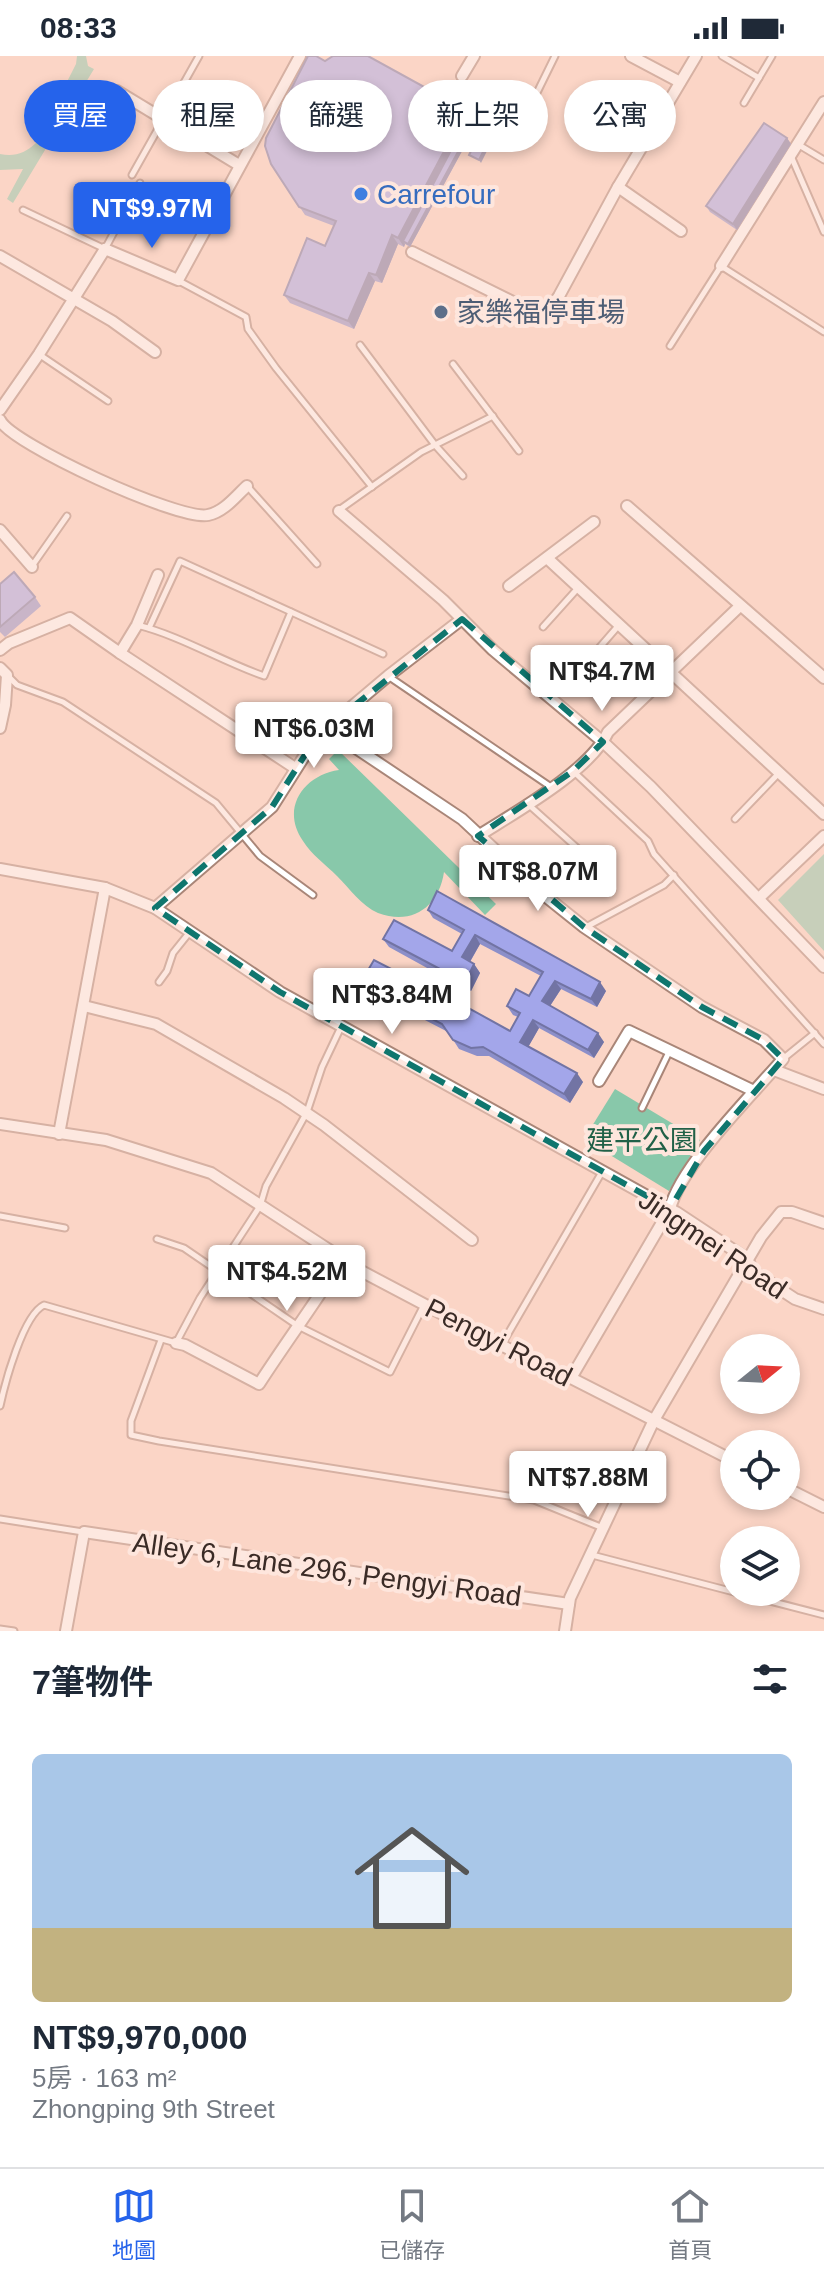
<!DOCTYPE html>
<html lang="zh-TW">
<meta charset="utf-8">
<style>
body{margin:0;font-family:Arial,"Noto Sans TC",sans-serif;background:#f6f6f7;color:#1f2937;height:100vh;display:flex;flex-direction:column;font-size:30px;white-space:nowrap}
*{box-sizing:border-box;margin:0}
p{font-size:26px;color:#747a83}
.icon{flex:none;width:44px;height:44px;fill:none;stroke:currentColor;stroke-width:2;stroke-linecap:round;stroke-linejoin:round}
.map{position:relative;height:1575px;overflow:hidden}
.side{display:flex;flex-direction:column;background:#fff;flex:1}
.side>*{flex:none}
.banner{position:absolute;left:24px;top:24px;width:776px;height:72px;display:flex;gap:16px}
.needle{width:52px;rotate:72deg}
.fabs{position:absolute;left:720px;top:1278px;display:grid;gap:16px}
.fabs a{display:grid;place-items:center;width:80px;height:80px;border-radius:50%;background:#fff;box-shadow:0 4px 12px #0003;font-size:40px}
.price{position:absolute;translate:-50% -68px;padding:0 18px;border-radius:8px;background:#fff;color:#222;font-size:26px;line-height:52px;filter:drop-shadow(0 2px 4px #0008)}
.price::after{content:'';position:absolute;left:50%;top:48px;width:24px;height:18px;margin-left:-12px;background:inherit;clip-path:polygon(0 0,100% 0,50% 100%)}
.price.current{background:#2563eb;color:#fff}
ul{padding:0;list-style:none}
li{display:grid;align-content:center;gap:16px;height:424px;padding:0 32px}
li+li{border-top:2px solid #e0e1e3}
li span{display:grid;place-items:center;height:248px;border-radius:12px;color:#555}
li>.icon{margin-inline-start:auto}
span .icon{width:144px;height:144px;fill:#fffc;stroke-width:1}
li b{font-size:34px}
h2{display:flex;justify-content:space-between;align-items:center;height:96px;padding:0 32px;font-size:34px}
.chip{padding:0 28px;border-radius:36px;background:#fff;box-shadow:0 4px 12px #0003;font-size:28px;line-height:72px}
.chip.current{background:#2563eb;color:#fff}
.status{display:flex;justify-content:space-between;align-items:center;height:56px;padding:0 40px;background:#fff;direction:ltr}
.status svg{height:22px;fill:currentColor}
.tabs{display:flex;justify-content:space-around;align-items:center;height:112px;border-top:2px solid #e0e1e3;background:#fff;font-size:22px;color:#747a83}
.tabs a{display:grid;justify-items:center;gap:4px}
.tabs .current{color:#2563eb}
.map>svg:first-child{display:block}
.green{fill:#88c8aa}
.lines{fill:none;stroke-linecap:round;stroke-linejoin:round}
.service-casing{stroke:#a98678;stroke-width:9}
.minor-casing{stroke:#a98678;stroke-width:14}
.service{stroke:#fff;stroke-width:5}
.minor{stroke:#fff;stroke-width:10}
.wall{fill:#8c8fc9;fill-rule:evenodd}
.shaded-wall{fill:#7274a4}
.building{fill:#a3a6ea;stroke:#7274a4;stroke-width:2;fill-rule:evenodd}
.marked{fill:none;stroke:#0f766e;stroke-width:6;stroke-dasharray:16 10;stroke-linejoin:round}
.shop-dot{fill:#3f7fe0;stroke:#fee6dd;stroke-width:3}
.service-dot{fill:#5c6f8a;stroke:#fee6dd;stroke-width:3}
.labels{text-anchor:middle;stroke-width:8;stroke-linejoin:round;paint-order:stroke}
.shop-label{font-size:28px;fill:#366cbe;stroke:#fee6dd;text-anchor:start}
.service-label{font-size:28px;fill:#4e5e75;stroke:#fee6dd;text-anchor:start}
.park-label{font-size:28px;fill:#216148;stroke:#fee6dd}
.street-label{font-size:28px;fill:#3a2b26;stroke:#fee6dd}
</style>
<div class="status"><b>08:33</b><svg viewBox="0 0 49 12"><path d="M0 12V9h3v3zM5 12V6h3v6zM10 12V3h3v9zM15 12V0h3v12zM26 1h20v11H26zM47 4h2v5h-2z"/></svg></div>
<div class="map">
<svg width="824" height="1575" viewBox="0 0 824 1575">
<rect width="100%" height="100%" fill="#fbd5c6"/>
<g class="green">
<path d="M77 0H86L88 10 94 13 13 147 7 143 23 113 0 114V98C15 101 25 97 36 87L76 8Z"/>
<path d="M338 694 496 848 485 859 444 816C439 850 413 870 378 857 362 850 349 832 337 820 326 809 311 798 303 785 280 752 304 719 339 714L329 703Z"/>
<path d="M824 798V895L778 844Z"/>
<path d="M615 1033 700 1084 669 1135 584 1083Z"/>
</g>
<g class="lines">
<g class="service-casing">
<g id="service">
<path d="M722 0 759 22"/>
<path d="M744 47 772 0"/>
<path d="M527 57 555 0"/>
<path d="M799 89 824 104"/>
<path d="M791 100 824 176"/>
<path d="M132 119 199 0"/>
<path d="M23 154 105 193 140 127"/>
<path d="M179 225 246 261 248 273 276 312 372 431"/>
<path d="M360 289 435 389 463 420"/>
<path d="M670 290 721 210 824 276"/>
<path d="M40 299 108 345"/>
<path d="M453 308 519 395"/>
<path d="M248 431 317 508"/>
<path d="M339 454 421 396 493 360"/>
<path d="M32 510 67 460"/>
<path d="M137 569C181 580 221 605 264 620L291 556"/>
<path d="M543 571 578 532"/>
<path d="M149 572 180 505 383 598"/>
<path d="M580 614 619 569"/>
<path d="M8 620 17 629 63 646 216 747 260 800 313 839"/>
<path d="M388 620 551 731"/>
<path d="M574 716 648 785 654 798 824 988"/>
<path d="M529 749 604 816"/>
<path d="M735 763 779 717"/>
<path d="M586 871 664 829 674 819"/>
<path d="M159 926 167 915 173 897 189 877"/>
<path d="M784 1002 815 977"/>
<path d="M642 1052 669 996"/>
<path d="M0 1160 65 1172"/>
<path d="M157 1183 184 1192 298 1270 390 1316 424 1249"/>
<path d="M161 1284 131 1365V1379L159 1385 534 1444 603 1472"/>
<path d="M502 1288 602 1116"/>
<path d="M0 1350C5 1327 23 1259 44 1249L176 1287 200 1242 260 1150 266 1130 307 1056 322 1011 341 971"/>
<path d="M0 1463 83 1476"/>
<path d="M592 1499 734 1536"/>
<path d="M735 1536 824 1559"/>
<path d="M0 1573 14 1575"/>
</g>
</g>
<g class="minor-casing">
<g id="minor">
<path d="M631 0 680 26"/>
<path d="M462 20 474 0"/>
<path d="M84 77 117 35 239 109"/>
<path d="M618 131 681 175"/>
<path d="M412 196 533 256 550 253 559 240 618 131 696 0"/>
<path d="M0 200 112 265 155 296"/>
<path d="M721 210 824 46"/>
<path d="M0 354 39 298 105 193 178 224 300 0"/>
<path d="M0 364C11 388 179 465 208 459 224 456 236 440 247 430"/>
<path d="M627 450 824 622"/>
<path d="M339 455 443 544 493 594 603 686 651 731 824 911"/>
<path d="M0 474 32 511"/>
<path d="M547 502 824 758"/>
<path d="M509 530 594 466"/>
<path d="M0 594 9 587 70 562 120 597 137 569 158 519"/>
<path d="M120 597 295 712"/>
<path d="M0 612 7 619 5 649 0 672"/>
<path d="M326 672 462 763 539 835 584 871 702 951 764 984 783 1003C753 1038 680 1110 670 1153L571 1322"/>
<path d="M478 780C514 757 590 715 608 676L740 550"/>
<path d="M0 813 105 832 155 852 280 936 676 1156 747 1203 754 1216 795 1243 824 1253"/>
<path d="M759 842 824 780"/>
<path d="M155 852 272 751 317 680 388 620 462 563"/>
<path d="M84 950 156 968 284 1042 324 1069 472 1184"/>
<path d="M774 1014 824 1033"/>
<path d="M599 1025 629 975 754 1035"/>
<path d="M0 1068 106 1084 211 1117 363 1216 541 1310 571 1322 734 1405"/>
<path d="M59 1078 105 832"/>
<path d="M176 1287 185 1289 259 1328C286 1286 316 1246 342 1204"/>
<path d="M786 1432 824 1451"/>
<path d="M66 1575 84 1476 569 1548"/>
<path d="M565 1575 570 1542 654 1364 761 1181 781 1156H792L824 1167"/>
</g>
</g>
<use href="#service" class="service"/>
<use href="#minor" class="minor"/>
</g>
<g class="wall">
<path d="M325 5 466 54 472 62 469 68 474 73 410 191 405 188 404 191 398 188 382 227 375 225 354 273 290 247 284 239 325 190 334 170 305 159 271 108Z"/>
<path d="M787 82 791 88 737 174 710 156 706 150Z"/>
<path d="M0 528 35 541 41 550 5 581 0 576Z"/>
<path d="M428 854 606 935 597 951 561 933 550 950 604 986 594 1002 539 972 528 991 583 1026 570 1047 489 1000H477L459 993 448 976 367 934 361 926 430 933 438 918 389 891 383 883 452 895 462 878 433 862ZM480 888 541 920 529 940 507 950 513 959 518 961 510 975 453 943 460 929 471 935 480 917 474 908 470 906Z"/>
</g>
<g class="shaded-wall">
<path d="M466 54 472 62 406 187 403 185 405 188 404 191 398 182Z"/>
<path d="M472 70 474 73 410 191 408 188Z"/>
<path d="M787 82 791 88 737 174 733 168Z"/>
<path d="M485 92 487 95 481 107 479 104Z"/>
<path d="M392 179 398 188 382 227 376 219Z"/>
<path d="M369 217 375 225 354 273 348 265Z"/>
<path d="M475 879 480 888 468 909 462 901Z"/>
<path d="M474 908 480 917 471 935 465 927Z"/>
<path d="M454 921 460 929 451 948 445 939Z"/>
<path d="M555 925 561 933 548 953 542 945Z"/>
<path d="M600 926 606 935 597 951 591 943Z"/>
<path d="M533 964 539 972 526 995 520 986Z"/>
<path d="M598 977 604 986 594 1002 588 994Z"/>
<path d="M577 1017 583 1026 570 1047 564 1038Z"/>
</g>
<g class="building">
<path d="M308 0H316L325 5 333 0H368L466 54 398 182 392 179 376 219 369 217 348 265 284 239 307 182 325 190 336 165 299 151 271 108 265 90 266 82Z"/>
<path d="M466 66 472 70 408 188 403 185Z"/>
<path d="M764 67 787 82 733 168 706 150Z"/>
<path d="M475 87 485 92 479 104 469 99Z"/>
<path d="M14 516 35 541 0 571V528Z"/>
<path d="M437 835 600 926 591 943 555 925 542 945 598 977 588 994 533 964 520 986 577 1017 564 1038 483 991 471 992 453 984 442 968 361 926 374 904 430 933 440 913 383 883 394 864 452 895 464 874 428 854ZM475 879 543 916 529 940 516 933 507 950 520 957 510 975 445 939 454 921 465 927 474 908 462 901Z"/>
</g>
<path d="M0 0H824V1575H0ZM462 563 603 686 573 715 478 780 584 871 702 951 764 984 783 1003 704 1095 670 1153 280 936 155 852 272 751 317 680Z" fill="#fbd5c6" fill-opacity=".55" fill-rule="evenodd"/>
<path class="marked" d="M462 563 603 686 573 715 478 780 584 871 702 951 764 984 783 1003 704 1095 670 1153 280 936 155 852 272 751 317 680Z"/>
<circle class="shop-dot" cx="361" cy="138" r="8"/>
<circle class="service-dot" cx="441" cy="256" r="8"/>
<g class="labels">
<g class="shop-label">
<text x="377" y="148">Carrefour</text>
</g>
<g class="service-label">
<text x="457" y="266">家樂福停車場</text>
</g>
<g class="park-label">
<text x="642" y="1094">建平公園</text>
</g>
<g class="street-label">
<text transform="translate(713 1188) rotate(34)" y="10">Jingmei Road</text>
<text transform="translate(499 1286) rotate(27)" y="10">Pengyi Road</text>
<text transform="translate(327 1513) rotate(8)" y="10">Alley 6, Lane 296, Pengyi Road</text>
</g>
</g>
</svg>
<div class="fabs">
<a><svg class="needle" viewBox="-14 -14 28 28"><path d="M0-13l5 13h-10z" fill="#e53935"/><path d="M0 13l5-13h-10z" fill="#747a83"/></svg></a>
<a><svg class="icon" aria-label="locate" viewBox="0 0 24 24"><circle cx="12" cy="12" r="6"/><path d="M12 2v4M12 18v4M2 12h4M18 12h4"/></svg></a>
<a><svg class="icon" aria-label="layers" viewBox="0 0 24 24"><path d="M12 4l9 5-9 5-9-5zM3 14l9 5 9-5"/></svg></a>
</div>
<b class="price current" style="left:152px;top:194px">NT$9.97M</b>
<b class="price" style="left:602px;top:657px">NT$4.7M</b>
<b class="price" style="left:314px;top:714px">NT$6.03M</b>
<b class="price" style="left:538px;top:857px">NT$8.07M</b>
<b class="price" style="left:392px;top:980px">NT$3.84M</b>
<b class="price" style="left:287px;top:1257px">NT$4.52M</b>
<b class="price" style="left:588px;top:1463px">NT$7.88M</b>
<div class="banner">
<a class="chip current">買屋</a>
<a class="chip">租屋</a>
<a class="chip">篩選</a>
<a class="chip">新上架</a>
<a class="chip">公寓</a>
</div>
</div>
<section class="side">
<h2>7筆物件<svg class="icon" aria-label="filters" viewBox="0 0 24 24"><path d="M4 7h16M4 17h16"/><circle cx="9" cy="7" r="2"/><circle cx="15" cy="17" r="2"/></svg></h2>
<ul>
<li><span style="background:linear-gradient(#a9c7e8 70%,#c2b280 0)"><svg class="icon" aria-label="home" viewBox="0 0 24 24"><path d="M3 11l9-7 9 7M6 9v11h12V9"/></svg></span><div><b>NT$9,970,000</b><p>5房 · 163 m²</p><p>Zhongping 9th Street</p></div></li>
</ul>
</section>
<nav class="tabs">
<a class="current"><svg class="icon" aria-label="map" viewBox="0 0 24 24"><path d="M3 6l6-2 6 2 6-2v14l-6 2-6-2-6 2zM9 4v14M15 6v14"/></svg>地圖</a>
<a><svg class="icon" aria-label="saved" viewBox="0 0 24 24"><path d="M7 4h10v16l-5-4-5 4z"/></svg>已儲存</a>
<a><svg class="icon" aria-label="home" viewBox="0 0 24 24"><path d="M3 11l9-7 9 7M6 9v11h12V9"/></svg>首頁</a>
</nav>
